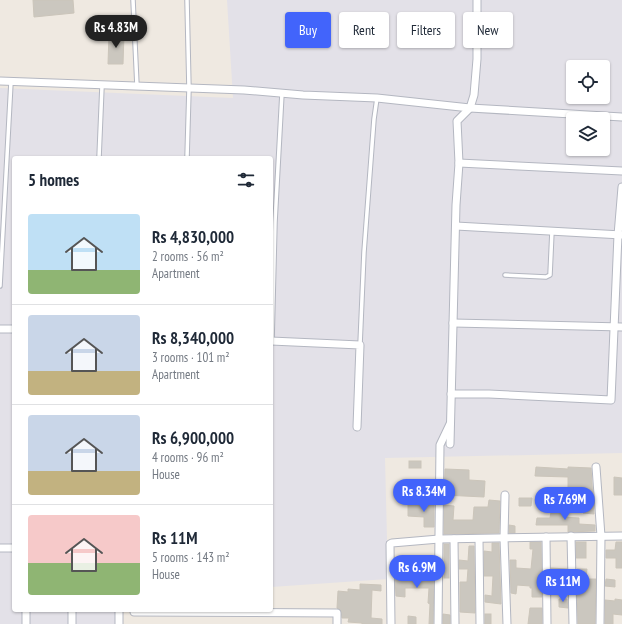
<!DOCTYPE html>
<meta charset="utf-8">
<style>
body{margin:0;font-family:"PT Sans Narrow",sans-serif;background:#f6f6f7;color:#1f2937;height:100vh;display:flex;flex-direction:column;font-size:15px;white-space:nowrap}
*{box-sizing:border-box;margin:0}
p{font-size:13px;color:#747a83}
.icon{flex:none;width:22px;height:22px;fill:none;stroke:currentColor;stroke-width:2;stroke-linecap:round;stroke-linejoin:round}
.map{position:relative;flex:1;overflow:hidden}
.panel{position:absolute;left:12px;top:156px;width:261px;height:456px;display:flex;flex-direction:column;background:#fff;border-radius:4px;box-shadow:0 1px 3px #0004}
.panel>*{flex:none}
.hud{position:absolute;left:285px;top:12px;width:277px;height:36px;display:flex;gap:8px}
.tools{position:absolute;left:566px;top:60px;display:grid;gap:8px}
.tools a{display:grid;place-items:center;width:44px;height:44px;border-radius:4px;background:#fff;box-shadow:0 1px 3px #0004;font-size:20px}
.price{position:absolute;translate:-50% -34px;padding:0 9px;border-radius:14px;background:#4264fb;color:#fff;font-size:13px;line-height:26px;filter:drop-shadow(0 1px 2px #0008)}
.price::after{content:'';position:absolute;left:50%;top:24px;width:12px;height:9px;margin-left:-6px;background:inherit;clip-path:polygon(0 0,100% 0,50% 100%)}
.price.current{background:#222;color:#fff}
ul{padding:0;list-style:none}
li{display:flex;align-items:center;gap:12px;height:100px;padding:0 16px}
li+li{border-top:1px solid #e0e1e3}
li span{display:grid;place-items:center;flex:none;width:112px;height:80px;border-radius:4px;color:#555}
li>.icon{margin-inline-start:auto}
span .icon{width:48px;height:48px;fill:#fffc;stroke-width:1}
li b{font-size:17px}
h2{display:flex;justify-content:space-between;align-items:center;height:48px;padding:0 16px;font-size:17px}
.tag{padding:0 14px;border-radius:4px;background:#fff;box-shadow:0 1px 3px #0004;font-size:14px;line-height:36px}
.tag.current{background:#4264fb;color:#fff}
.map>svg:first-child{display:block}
.industrial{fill:#e3e1e8;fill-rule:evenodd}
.building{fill:#cbc7bf;stroke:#cbc5ba}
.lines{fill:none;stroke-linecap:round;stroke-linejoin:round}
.lane-casing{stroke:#b4b7c1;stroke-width:5.5}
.street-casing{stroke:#b4b7c1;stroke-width:9}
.lane{stroke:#fff;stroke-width:3.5}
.street{stroke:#fff;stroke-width:7}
</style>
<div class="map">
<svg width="622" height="624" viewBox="0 0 622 624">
<rect width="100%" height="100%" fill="#efe9e1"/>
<path class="industrial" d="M227 0H622V453L385 458 388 579 271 587V158H14V610H120V624H0V88L233 98ZM573 67H603V97H573ZM573 119H603V149H573Z"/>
<g class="building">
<path d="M33 0H73L74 13 34 17Z"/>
<path d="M109 34H124L123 64H108Z"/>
<rect x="409" y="461" width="12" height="7"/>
<path d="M536 467 568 469V467L591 468 594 514 583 513V504L568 503V477L535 476Z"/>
<path d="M445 469 469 470V480L485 481 484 497 444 495Z"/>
<path d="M614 477 622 478V495H614Z"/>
<path d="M519 498H532L531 506H519Z"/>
<path d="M425 500H434V527H424V517L408 516V505L425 506Z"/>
<path d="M489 500 500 501 499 533 444 534V505L454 506 453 520H473L474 507H488Z"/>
<path d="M552 506 564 507 563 517 579 518V524L595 525V531L568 532V525H536L537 518H550Z"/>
<path d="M509 525 515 526V533H509Z"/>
<path d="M530 542H541L542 597H532V588H530V586L517 585 516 594 511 593 510 560H516V568L531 569 533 549H530Z"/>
<rect x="576" y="542" width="10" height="16"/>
<path d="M616 542H622V568H616V558H606V550H615Z"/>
<path d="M492 543H499L501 604 485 602V595L492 596V594L493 576H484V551L492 552Z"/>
<rect x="444" y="544" width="5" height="34"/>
<path d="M469 546H474L475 613 460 612V582H467L468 569H459V560L468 561Z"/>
<path d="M551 568 567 569V588H558L559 578 551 577Z"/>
<path d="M577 569H587L586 578 577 577Z"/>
<path d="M407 575 434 578 433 624H429L430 604 428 603 429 588H405V597L396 596 395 578 406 579Z"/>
<path d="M589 579H596L595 624H578L577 588H588Z"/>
<path d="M606 579 615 580V587L605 586Z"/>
<path d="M360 584 381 585V591L372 590 371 618 382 619V624H362V623L348 622 349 618H342L341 611 337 608 338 591 348 592V589L360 590Z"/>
<path d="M559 599H567L568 608 559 607Z"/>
<path d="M615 599 622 600V615L613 614V624H605V600L615 601Z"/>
<path d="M530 608H542V624H528Z"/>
<path d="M443 614 450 615V624H443Z"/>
<rect x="485" y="614" width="6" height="10"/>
<path d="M408 616 416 617V624H408Z"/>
</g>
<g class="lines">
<g class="lane-casing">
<g id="lane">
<path d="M133 0 137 86"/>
<path d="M99 158 102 86"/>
<path d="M187 158 189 89 187 0"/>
<path d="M505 275 546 277 550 275 552 231"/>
<path d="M0 286 11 82"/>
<path d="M272 341 275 222 282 93"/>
<path d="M360 345 364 252 374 119 377 98"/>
</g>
</g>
<g class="street-casing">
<g id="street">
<path d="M0 81 244 90 303 95 377 98 470 108 622 117"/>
<path d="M459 163 622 171"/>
<path d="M456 226 622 235"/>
<path d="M453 323 622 327"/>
<path d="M0 329H14"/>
<path d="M271 341 360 345 357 427"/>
<path d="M451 394H489L611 400 618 235 622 187"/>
<path d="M450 444 456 205 459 163 457 121 470 108 474 95 477 59V0"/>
<path d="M596 467 601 536 600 624"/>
<path d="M505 495 504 538 507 624"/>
<path d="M571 536 573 624"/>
<path d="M546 537 547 624"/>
<path d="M454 539 455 624"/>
<path d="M479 539 480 624"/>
<path d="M0 548H14"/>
<path d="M26 610V624"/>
<path d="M72 610V624"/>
<path d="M134 612 337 613V624"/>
<path d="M119 624V610"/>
<path d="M391 624 390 544 392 543 439 539 622 536"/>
<path d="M438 624 440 445 450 424"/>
</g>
</g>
<use href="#lane" class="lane"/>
<use href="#street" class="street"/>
</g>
</svg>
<div class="tools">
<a><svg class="icon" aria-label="locate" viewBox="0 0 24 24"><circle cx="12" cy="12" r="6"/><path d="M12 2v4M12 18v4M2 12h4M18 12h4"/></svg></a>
<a><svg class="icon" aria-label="layers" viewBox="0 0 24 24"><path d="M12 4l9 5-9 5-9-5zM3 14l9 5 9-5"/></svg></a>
</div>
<b class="price current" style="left:116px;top:49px">Rs 4.83M</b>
<b class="price" style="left:424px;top:513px">Rs 8.34M</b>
<b class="price" style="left:565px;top:521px">Rs 7.69M</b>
<b class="price" style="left:417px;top:589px">Rs 6.9M</b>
<b class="price" style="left:563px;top:603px">Rs 11M</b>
<div class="hud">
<a class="tag current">Buy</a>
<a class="tag">Rent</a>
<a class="tag">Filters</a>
<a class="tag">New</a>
</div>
<section class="panel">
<h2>5 homes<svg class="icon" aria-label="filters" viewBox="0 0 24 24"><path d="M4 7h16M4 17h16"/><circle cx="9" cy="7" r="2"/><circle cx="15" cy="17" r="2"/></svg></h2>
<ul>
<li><span style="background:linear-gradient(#bfe0f5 70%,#8fb573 0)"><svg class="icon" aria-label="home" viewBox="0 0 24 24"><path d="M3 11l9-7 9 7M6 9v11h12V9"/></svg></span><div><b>Rs 4,830,000</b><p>2 rooms · 56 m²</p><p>Apartment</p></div></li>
<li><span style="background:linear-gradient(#c9d6e8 70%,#c2b280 0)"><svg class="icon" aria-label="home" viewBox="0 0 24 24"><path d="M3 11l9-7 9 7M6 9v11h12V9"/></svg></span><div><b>Rs 8,340,000</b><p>3 rooms · 101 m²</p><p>Apartment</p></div></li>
<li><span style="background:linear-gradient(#c9d6e8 70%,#c2b280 0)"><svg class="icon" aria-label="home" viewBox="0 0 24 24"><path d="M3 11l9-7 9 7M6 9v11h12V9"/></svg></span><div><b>Rs 6,900,000</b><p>4 rooms · 96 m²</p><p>House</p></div></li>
<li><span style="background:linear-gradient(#f6c9c9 60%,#8fb573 0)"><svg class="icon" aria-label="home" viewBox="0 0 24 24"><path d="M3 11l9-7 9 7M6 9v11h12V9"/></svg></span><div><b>Rs 11M</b><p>5 rooms · 143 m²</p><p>House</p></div></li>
</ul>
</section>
</div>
